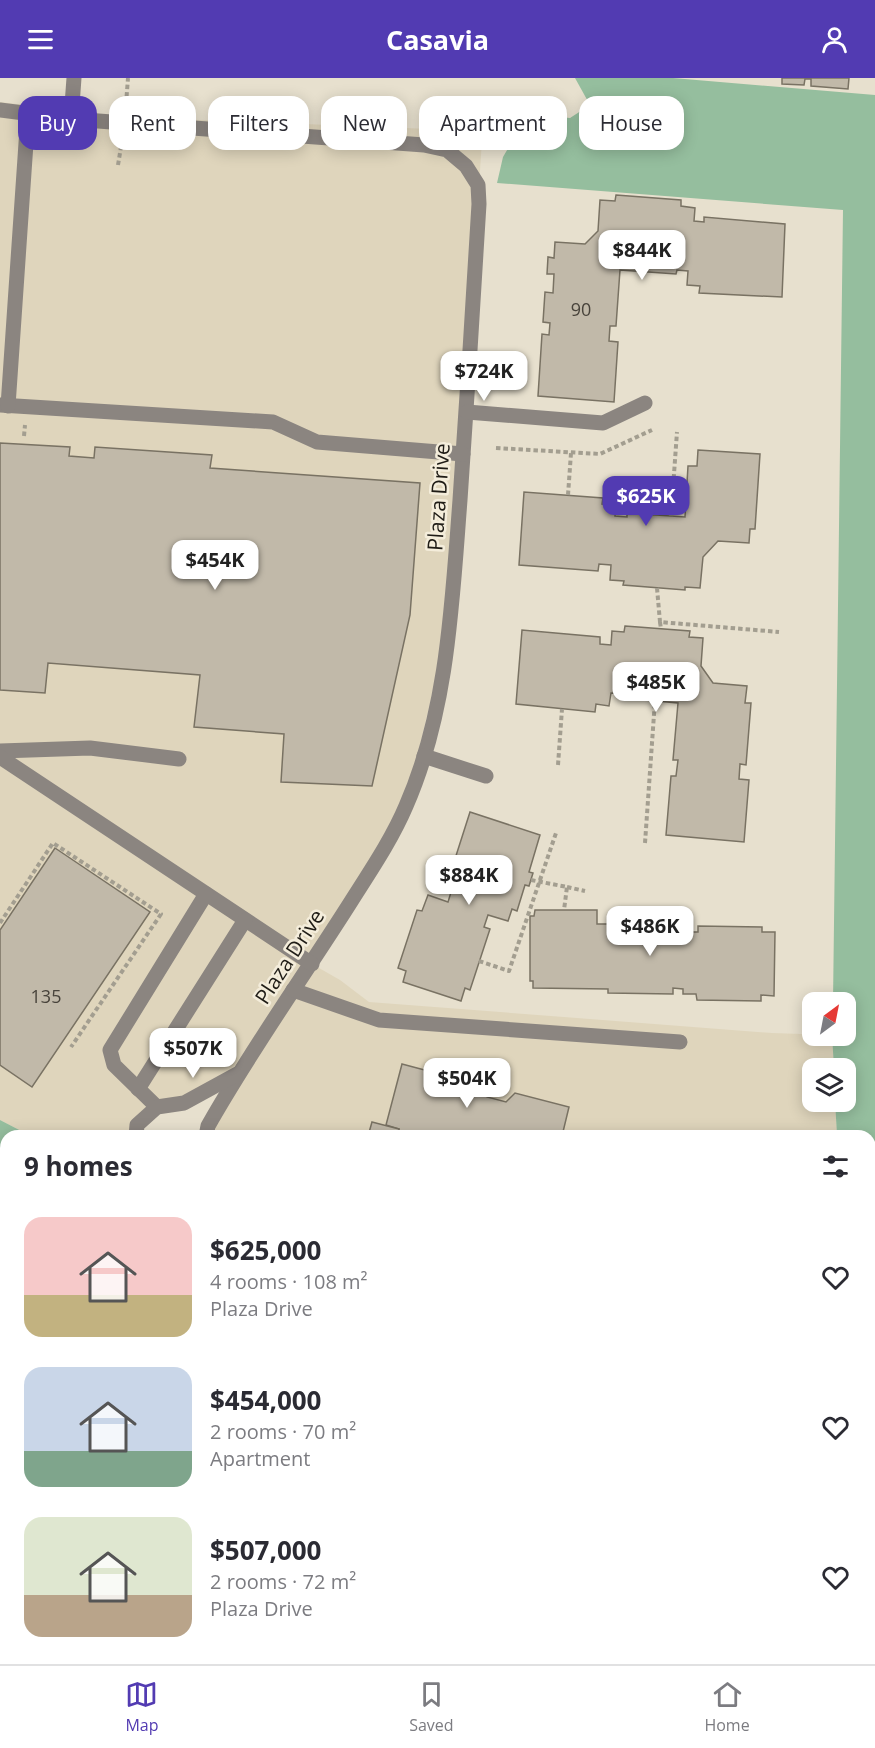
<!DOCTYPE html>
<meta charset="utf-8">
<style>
body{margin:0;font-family:"Open Sans",sans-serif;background:#f2f2f3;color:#2b2b33;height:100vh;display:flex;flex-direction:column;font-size:22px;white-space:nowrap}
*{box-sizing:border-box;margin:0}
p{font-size:20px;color:#7c7c81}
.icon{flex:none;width:33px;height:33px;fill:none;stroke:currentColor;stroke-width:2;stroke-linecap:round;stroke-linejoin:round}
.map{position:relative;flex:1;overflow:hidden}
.sheet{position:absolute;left:0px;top:1052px;width:876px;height:536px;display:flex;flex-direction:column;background:#fff;border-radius:18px 18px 0 0;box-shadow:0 3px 15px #0003}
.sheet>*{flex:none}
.top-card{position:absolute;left:18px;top:18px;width:840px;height:54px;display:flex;gap:12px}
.needle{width:39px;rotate:32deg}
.buttons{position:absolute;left:802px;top:914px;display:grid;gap:12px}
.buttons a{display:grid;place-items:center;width:54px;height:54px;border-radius:12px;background:#fff;box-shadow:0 3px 15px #0003;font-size:30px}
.price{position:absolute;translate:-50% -51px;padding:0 14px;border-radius:12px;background:#fff;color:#222;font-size:20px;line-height:39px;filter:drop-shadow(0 2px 3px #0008)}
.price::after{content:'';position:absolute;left:50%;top:36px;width:18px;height:14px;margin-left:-9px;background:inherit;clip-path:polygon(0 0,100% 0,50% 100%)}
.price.on{background:#523bb2;color:#fff}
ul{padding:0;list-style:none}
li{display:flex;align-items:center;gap:18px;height:150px;padding:0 24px}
li span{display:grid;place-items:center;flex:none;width:168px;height:120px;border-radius:18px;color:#555}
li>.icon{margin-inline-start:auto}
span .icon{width:72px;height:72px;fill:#fffc;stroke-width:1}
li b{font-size:26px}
h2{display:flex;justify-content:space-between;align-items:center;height:72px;padding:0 24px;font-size:26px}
.pill{padding:0 21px;border-radius:18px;background:#fff;box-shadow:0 3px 15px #0003;font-size:21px;line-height:54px}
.pill.on{background:#523bb2;color:#fff}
header{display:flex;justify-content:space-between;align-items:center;height:78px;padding:0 24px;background:#523bb2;color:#fff;font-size:27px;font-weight:700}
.tabs{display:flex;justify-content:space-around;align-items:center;height:84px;border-top:2px solid #e1e1e2;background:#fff;font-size:16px;color:#7c7c81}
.tabs a{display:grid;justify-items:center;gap:3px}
.tabs .on{color:#523bb2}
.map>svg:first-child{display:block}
.built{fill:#dfd5bc}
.green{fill:#95be9e}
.building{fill:#c1b9a9;stroke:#797263;stroke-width:1.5}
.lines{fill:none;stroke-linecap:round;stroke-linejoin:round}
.path{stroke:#a39e90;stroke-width:4;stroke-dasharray:4.5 3;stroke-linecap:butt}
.minor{stroke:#8b8580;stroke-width:15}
.major{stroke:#463d33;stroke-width:15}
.labels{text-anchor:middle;stroke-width:5;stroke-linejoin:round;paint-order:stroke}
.number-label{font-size:18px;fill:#48433b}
.street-label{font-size:21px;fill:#1f1c16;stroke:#f4eddb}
</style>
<header><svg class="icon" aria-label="menu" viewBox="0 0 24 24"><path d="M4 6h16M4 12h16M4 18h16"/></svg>Casavia<svg class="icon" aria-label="person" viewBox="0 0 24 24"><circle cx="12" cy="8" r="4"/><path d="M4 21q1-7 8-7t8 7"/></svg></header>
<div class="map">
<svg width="875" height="1586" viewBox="0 0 875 1586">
<rect width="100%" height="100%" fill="#e7e0ce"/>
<path class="built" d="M0 24 124 39 456 52 472 51 483 46 452 531 406 727 312 886 340 902 369 924 772 955 832 957 834 990H813V1023H835L837 1057H206L237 997 157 1030 136 1057H29L0 1042Z"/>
<g class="green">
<path d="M575 0H673L875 17V1486L870 1485V1058L837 1057 835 1023H846V990H834L832 957H846V924H833L843 132 497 105 503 79 528 36 570 40 590 27Z"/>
<path d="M0 1042 29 1057 6 1058V1136L0 1132Z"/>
<path d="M0 1185 6 1189V1324L0 1323Z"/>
<path d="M0 1363 6 1364V1525L0 1523Z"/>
<path d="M870 1540 875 1541V1586H364L366 1581H589C603 1586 619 1586 633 1581H870Z"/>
</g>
<g class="building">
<path d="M782 0H849L848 11 811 8V1H805L804 7 782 6Z"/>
<path d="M616 117 681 122V128L695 130 694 143 704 144V139L785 146 782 219 699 215 700 208 687 207 688 193 677 192 676 196 620 192 616 248H610L609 263 618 264 614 324 538 318 542 256 549 257 550 245 543 244 545 214 553 215 554 196H547L548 179 554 180 555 164 585 166 598 153 600 122 615 123Z"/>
<path d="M0 365 70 369 69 378 94 380 95 369 212 377 210 390 420 405 410 537 372 708 281 704 284 656 194 649 200 597 48 585 45 615 0 612Z"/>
<path d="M698 372 760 376 755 451H750L749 465 718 463 703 479 700 510 685 509V512L623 507 624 503 610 502 611 487 599 486 598 493 519 487 524 414 603 420 602 426 616 427 615 438 627 439V435L685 439 688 388H697Z"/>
<path d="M625 548 690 553 689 559 703 560 701 588 713 605 747 608 745 625H751L746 687 740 686 739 701 749 702 744 764 666 757 671 698H676L678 682H673L678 625 624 620V616L611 615 609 628 596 626 595 634 516 626 522 552 600 559V566L611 567 612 553 624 554Z"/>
<path d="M470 734 540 757 529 794 533 795 529 808 525 807 517 833 512 831 508 843 488 837 484 849 490 851 470 912 465 910 461 923 403 904 406 893 398 890 417 832 422 833 428 817 448 824 452 811 446 809Z"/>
<path d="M55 770 150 834 32 1009 0 987V852Z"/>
<path d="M535 832H597V846H610V841L673 842V849H686V854H698V848L762 849V854H775L774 918 761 917V923L697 922 696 916H683V911L673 910V916L608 915V911L533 910V903H530V838H534Z"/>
<path d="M402 986 485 1008 487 1019 506 1024 515 1015 569 1029 562 1058H397L399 1051 386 1047Z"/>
<path d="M372 1044 399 1051 397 1058H368Z"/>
</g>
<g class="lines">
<g class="path">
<path d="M126 26 128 0"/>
<path d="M118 87 121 69"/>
<path d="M24 358 25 347"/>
<path d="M496 370 600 376 652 352"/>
<path d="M568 417 571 375"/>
<path d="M671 438 677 354"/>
<path d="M657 510 660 544 779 554"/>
<path d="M660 544 661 551"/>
<path d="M558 687 562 631"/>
<path d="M645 765 655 622"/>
<path d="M531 802 567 809 564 832"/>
<path d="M567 809 585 813"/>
<path d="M0 845 53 765 161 836 71 969"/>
<path d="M479 883 509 893 556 755"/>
<path d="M870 1341 875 1343"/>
</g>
<g class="minor">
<path d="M0 32 71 41 424 67 447 72 466 88 478 107 479 126C473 225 467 323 460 422 452 525 448 632 406 728 392 761 371 792 352 822 304 898 252 970 208 1048L206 1058"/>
<path d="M71 41 74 0"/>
<path d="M0 327 273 344 317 364 463 376"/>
<path d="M8 328 28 36"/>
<path d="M467 334 603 345 645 325"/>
<path d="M0 673 90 670 179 681"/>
<path d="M424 678 486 698"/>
<path d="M0 679 312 886"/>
<path d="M293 912 379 942 680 964"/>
<path d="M138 1011 245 842"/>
<path d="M157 1029 114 987 110 972 206 816"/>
<path d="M136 1058 137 1047 157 1029 184 1025 237 996"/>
<path d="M344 1586 346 1581"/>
</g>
<g class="major">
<path d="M0 1167 6 1171"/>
<path d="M0 1347 6 1348"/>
<path d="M870 1521 875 1522"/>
<path d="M0 1540 6 1541"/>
<path d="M181 1581 203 1586"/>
</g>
</g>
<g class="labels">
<g class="number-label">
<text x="581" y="238">90</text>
<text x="46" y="925">135</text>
</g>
<g class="street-label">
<text transform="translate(439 419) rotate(-86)" y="7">Plaza Drive</text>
<text transform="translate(290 879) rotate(-57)" y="7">Plaza Drive</text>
</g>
</g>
</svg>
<div class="buttons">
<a><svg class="needle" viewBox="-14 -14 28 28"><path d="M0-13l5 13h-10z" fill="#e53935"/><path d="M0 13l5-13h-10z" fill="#7c7c81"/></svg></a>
<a><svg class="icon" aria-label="layers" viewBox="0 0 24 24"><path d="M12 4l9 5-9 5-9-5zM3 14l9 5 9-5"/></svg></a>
</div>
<b class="price" style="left:642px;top:203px">$844K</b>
<b class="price" style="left:484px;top:324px">$724K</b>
<b class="price on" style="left:646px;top:449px">$625K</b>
<b class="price" style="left:215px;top:513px">$454K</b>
<b class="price" style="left:656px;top:635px">$485K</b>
<b class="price" style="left:469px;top:828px">$884K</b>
<b class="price" style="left:650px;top:879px">$486K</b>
<b class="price" style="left:193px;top:1001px">$507K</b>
<b class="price" style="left:467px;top:1031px">$504K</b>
<div class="top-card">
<a class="pill on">Buy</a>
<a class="pill">Rent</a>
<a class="pill">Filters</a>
<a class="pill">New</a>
<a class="pill">Apartment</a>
<a class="pill">House</a>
</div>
<section class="sheet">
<h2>9 homes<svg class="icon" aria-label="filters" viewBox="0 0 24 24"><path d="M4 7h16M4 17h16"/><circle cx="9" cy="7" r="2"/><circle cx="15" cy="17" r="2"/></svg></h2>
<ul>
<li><span style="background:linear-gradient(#f6c9c9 65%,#c2b280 0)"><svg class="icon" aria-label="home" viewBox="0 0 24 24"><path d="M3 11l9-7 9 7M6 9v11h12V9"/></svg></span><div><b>$625,000</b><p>4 rooms · 108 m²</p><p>Plaza Drive</p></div><svg class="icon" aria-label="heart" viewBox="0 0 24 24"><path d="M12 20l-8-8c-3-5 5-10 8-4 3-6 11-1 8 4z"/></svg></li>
<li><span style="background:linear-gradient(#c9d6e8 70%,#7fa58c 0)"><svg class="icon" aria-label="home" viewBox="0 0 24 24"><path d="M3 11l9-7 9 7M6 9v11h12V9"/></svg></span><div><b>$454,000</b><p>2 rooms · 70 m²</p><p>Apartment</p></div><svg class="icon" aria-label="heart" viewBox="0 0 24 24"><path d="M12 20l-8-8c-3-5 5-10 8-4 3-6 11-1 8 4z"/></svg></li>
<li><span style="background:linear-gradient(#dfe7d0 65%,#b9a48a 0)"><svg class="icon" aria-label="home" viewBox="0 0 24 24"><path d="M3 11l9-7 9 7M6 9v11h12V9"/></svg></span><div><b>$507,000</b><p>2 rooms · 72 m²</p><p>Plaza Drive</p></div><svg class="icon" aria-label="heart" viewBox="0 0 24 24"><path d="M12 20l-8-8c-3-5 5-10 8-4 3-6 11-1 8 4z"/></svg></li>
</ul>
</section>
</div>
<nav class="tabs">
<a class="on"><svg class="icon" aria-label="map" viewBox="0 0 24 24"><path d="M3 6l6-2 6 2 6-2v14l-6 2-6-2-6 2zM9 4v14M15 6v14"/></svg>Map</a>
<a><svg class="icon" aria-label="saved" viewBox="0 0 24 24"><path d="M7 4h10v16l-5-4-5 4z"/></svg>Saved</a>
<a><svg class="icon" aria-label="home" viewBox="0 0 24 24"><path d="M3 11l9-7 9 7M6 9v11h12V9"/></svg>Home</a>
</nav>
